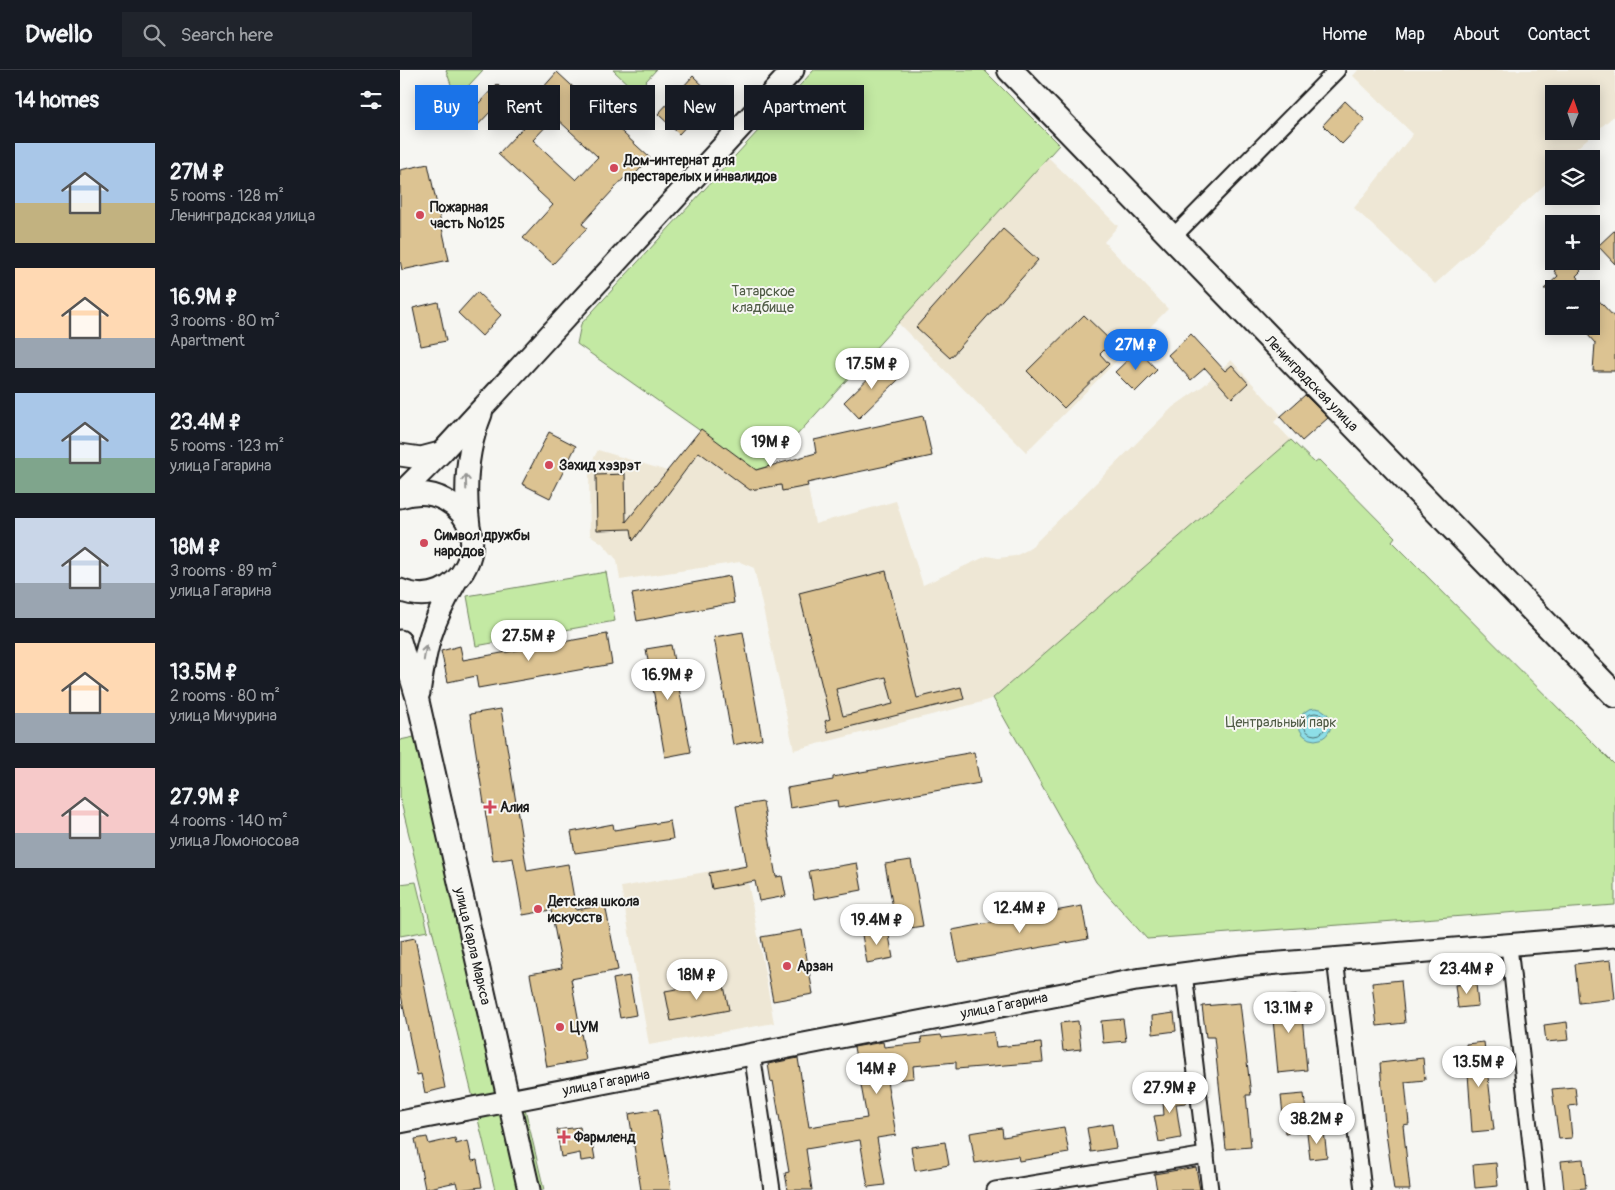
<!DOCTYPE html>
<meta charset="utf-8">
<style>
body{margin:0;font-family:Pangolin,sans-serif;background:#20242c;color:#f1f3f6;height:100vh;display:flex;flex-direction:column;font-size:19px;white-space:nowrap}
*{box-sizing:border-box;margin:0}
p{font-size:16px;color:#9ea1a6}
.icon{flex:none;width:28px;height:28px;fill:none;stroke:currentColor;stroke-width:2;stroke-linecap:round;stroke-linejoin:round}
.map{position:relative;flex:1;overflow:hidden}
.panel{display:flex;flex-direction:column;background:#171b24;width:400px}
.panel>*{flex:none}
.hud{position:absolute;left:15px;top:15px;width:475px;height:45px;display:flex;gap:10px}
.needle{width:32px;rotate:2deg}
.fabs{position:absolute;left:1145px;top:15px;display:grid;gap:10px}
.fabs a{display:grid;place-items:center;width:55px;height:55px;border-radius:0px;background:#171b24;box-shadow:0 2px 12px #0003;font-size:25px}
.price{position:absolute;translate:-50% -42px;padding:0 11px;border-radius:18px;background:#fff;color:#222;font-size:16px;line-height:32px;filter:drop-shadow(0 1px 2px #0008)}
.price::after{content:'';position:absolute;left:50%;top:30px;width:15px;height:11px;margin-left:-8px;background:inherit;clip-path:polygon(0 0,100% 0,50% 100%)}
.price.active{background:#1a73e8;color:#fff}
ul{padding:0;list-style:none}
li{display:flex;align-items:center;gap:15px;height:125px;padding:0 15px}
li span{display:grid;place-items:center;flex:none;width:140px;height:100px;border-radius:0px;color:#555}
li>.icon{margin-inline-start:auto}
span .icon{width:60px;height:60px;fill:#fffc;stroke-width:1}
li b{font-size:21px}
h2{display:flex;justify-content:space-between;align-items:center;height:60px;padding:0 15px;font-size:21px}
.tag{padding:0 18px;border-radius:0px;background:#171b24;box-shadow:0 2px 12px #0003;font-size:18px;line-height:45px}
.tag.active{background:#1a73e8;color:#fff}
header{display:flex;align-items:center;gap:30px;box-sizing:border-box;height:70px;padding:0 25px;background:#171b24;border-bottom:1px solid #363941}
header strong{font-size:24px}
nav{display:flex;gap:28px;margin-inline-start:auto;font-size:18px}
.search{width:350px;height:45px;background:#20242c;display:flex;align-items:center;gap:12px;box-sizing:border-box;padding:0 18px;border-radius:0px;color:#9ea1a6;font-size:19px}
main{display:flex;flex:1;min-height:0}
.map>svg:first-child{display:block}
.built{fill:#eee7d5;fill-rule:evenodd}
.green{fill:#c3e9a3;stroke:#708260}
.water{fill:#8ddee7;stroke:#609096}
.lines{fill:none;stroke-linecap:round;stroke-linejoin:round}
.shore{stroke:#496a6d;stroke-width:1}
.building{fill:#dcc392;stroke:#1c1c1c;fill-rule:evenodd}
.street-casing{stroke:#1c1c1c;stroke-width:19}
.secondary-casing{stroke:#1c1c1c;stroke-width:25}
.primary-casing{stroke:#1c1c1c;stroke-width:28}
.street{stroke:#f6f6f2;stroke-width:15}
.secondary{stroke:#f6f6f2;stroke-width:21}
.primary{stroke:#f6f6f2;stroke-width:24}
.oneway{stroke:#949492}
.poi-dot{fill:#d1495b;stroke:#f6f6f2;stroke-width:2}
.labels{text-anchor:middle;stroke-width:4;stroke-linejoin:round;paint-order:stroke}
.poi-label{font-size:14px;font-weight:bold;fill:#1c1c1c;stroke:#f6f6f2;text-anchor:start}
.park-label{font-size:14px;fill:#4e5a44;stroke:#f6f6f2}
.street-label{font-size:14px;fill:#1c1c1c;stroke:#f6f6f2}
</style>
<header>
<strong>Dwello</strong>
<div class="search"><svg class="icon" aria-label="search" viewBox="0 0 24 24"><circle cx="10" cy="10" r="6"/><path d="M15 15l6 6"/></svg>Search here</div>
<nav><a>Home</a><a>Map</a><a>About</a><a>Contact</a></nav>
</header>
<main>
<section class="panel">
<h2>14 homes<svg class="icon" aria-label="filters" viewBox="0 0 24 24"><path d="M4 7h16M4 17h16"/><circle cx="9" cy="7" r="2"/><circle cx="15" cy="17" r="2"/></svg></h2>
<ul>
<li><span style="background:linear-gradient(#a9c7e8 60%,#c2b280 0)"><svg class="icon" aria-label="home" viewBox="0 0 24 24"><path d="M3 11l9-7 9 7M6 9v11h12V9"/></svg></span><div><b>27M ₽</b><p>5 rooms · 128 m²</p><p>Ленинградская улица</p></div></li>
<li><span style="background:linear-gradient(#ffd9b3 70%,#9aa5b1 0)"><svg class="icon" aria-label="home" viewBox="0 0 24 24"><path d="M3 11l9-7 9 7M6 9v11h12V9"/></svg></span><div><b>16.9M ₽</b><p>3 rooms · 80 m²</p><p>Apartment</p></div></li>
<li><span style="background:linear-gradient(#a9c7e8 65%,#7fa58c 0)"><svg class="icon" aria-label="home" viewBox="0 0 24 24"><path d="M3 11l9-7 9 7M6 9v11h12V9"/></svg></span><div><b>23.4M ₽</b><p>5 rooms · 123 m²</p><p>улица Гагарина</p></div></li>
<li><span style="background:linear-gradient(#c9d6e8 65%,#9aa5b1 0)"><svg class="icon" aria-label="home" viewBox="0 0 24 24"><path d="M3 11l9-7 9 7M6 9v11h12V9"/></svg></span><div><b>18M ₽</b><p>3 rooms · 89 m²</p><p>улица Гагарина</p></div></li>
<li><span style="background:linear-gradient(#ffd9b3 70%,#9aa5b1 0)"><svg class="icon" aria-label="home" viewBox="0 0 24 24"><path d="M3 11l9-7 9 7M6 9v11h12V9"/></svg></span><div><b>13.5M ₽</b><p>2 rooms · 80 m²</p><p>улица Мичурина</p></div></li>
<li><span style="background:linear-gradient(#f6c9c9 65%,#9aa5b1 0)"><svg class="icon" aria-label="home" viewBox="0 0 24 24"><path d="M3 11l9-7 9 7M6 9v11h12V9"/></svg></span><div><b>27.9M ₽</b><p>4 rooms · 140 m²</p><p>улица Ломоносова</p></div></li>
</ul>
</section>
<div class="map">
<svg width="1215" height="1120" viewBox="0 0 1215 1120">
<rect width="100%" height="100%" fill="#f6f6f2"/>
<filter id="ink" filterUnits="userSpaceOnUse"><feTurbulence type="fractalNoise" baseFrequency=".02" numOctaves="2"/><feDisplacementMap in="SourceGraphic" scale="10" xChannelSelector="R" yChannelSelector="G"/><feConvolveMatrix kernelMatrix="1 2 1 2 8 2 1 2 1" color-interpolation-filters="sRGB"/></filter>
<g filter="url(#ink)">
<g class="built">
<path d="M958 0H1215V45L1164 89H1154V100L1150 110 1035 214 954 138 1013 64 953 6ZM1154 24H1191V61H1154Z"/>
<path d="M648 87 718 156 704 172 768 239 626 382 498 253Z"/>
<path d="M831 290 881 345 874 352 891 370 593 628 582 632 394 680 354 498 340 492 220 510 217 490 202 473 190 465 189 404 190 395 198 380 267 401 301 359 356 400 402 387 415 454 496 431 523 515 587 486 598 488 615 486 629 479 773 337 803 316Z"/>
<path d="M345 795 374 953 249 975 221 817Z"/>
</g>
<g class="green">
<path d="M46 0H83L56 29Z"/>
<path d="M213 0H256L236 22Z"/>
<path d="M414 0H584L659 75 369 396 356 400 177 274 181 254Z"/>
<path d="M891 370 915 393 919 390 995 467 992 471 1215 695V835L747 869 696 812 593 628Z"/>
<path d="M206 502 215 551 76 576 67 526Z"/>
<path d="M19 666 103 1026 74 1032 0 728V670Z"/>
<path d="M16 812 28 861 0 866V814Z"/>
<path d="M124 1034 144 1120H132L113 1035Z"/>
<path d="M105 1035 125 1120H95L76 1041Z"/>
</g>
<circle class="water" cx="915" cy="654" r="16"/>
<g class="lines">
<circle class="shore" cx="915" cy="654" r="11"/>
</g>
<g class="building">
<path d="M157 2 250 88 228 112 224 108 182 154 187 158 153 194 123 168 153 135 98 84 135 45 126 37ZM155 47 198 87 176 110 133 70Z"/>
<path d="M293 6 314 26 279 64 258 44Z"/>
<path d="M97 14 107 24 75 58 59 44 73 28 78 34Z"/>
<path d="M945 31 965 50 942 74 923 55Z"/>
<path d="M28 94 49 190 2 200 0 190V100Z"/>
<path d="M603 159 638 190 550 288 516 257Z"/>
<path d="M1215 160V194L1198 176Z"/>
<path d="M1165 191H1172L1181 201 1176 206 1188 219H1144L1158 206 1154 201Z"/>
<path d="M77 222 101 245 82 266 58 243Z"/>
<path d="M1191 222 1215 248V301H1193L1195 273 1180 256H1191Z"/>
<path d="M38 232 46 271 21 276 13 238Z"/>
<path d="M684 245 712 272 700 284 709 294 664 338 627 301Z"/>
<path d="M791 264 825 301 832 295 848 313 832 328 805 298 791 310 768 285Z"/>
<path d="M738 280 757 300 735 322 715 302Z"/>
<path d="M485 292 500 308 459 348 444 332Z"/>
<path d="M905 325 928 348 902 371 880 347Z"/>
<path d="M523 346 532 386 407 413 408 416 382 421 381 415 350 420 299 382 233 471 231 459 197 460 196 405 225 404 226 452 301 359 356 400 416 383 414 370Z"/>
<path d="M149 362 176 376 150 428 122 414Z"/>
<path d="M486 501 517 628 561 617 564 629 428 662 425 651 430 649 399 523ZM486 607 493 634 443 646 436 619Z"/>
<path d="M330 506 334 533 237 551 232 524Z"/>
<path d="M343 562 362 669 333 675 314 567Z"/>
<path d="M207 564 212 594 78 618 76 606 48 612 41 581 60 576 63 590Z"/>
<path d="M271 575 291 682 265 687 246 579Z"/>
<path d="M101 639 127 801 168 794 176 840 205 835 218 900 171 909 186 990 147 997 130 904 162 898 151 840 123 845 113 788 93 791 70 644Z"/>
<path d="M574 682 580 713 438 738 437 730 390 738 387 718 433 710V707Z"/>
<path d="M363 732 376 807 382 806 386 826 359 831 355 811 312 819 309 803 347 796 336 736Z"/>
<path d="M270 751 273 769 175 783 171 762 213 754 214 760Z"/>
<path d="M511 790 523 856 497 860 485 794Z"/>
<path d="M457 793 462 820 414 829 409 801Z"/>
<path d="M682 836 688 869 558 892 552 860Z"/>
<path d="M402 860 413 924 373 931 361 867Z"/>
<path d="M488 860 493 888 467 893 462 865Z"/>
<path d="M15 868 45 1018 25 1023 21 1004 17 1005 0 920V871Z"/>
<path d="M1211 890 1215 929 1179 933 1175 894Z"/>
<path d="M229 906 236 945 220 948 213 909Z"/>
<path d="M1001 910 1005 953 977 956 972 913Z"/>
<path d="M323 911 329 940 271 951 265 921Z"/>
<path d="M1076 913 1078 936 1058 938 1055 915Z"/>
<path d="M900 925 907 1000 878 1003 871 928Z"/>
<path d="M840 933 851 1025H846L851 1077 826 1079 814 967H806L802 936Z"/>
<path d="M774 943 776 961 753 964 752 946Z"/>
<path d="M723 949 726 971 703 973 701 951Z"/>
<path d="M678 951 681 979 663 981 660 953Z"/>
<path d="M1167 952 1169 970 1146 972 1144 955Z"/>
<path d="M594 962 596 977 641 973 643 992 556 999V992L513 996 514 1008 487 1011 496 1065 477 1068 485 1115 468 1117 460 1070 406 1079 412 1120H388L385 1103 389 1102 373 1011 371 1012 368 994 398 988 409 1057 467 1048 454 977 483 972 484 977 522 973 521 967 541 965 542 968Z"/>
<path d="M1084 972 1094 1060 1072 1062 1066 974Z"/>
<path d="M1023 988 1025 1010 1005 1012 1009 1054 1003 1055 1010 1120H994L985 1056 980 993Z"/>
<path d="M785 1015 786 1033 776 1034 781 1068 759 1072 754 1046 764 1045 762 1018Z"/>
<path d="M1175 1017 1177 1035 1169 1036 1172 1068 1159 1069 1152 1019Z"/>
<path d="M904 1024 908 1061 885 1063 881 1026Z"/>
<path d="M258 1039 271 1120H241L229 1044Z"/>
<path d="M712 1054 716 1078 691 1082 687 1058Z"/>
<path d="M180 1057 182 1068 191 1066 195 1089 181 1091 180 1083 161 1087 157 1060Z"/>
<path d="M664 1057 669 1083 619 1091 618 1086 575 1093 570 1063 602 1058 603 1067Z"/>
<path d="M924 1061 927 1087 910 1089 907 1063Z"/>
<path d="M27 1067 29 1074 55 1068 56 1074 68 1071 72 1091 77 1090 82 1117 58 1120 56 1112 25 1119 15 1069Z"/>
<path d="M545 1072 549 1095 515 1101 511 1077Z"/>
<path d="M1183 1089 1186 1118 1164 1120 1161 1091Z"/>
<path d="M1096 1093 1098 1116 1075 1118 1073 1095Z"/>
<path d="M796 1097 800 1120H757L754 1104Z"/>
</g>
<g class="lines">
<g class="street-casing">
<g id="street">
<path d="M772 168 937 0"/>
<path d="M1109 876 1136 1120"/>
<path d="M935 889 963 1120"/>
<path d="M784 903 810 1120"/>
<path d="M352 983 372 1120"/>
<path d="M595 1120 806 1085"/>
</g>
</g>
<g class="secondary-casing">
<g id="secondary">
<path d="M0 385 21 388 40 383"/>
<path d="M0 424 41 383 393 0"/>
<path d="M0 427C15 422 31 422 45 430 101 461 60 545 0 520"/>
<path d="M69 456C64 417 66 381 81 344"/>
<path d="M0 571 18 631 129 1120"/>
<path d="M19 623C26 575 31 554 56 511"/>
<path d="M0 1052 736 910 843 896 1215 866"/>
</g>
</g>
<g class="primary-casing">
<path id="primary" d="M610 0 1215 625"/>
</g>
<use href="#street" class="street"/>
<use href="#secondary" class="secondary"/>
<use href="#primary" class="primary"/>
</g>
<defs><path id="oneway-shaft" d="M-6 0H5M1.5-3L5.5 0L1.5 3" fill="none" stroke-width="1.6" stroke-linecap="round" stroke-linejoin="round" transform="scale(1.25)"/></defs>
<g class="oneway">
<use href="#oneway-shaft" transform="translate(66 412) rotate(-92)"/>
<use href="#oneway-shaft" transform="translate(25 583) rotate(-81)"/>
</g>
</g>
<g class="poi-dot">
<circle cx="214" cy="98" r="5"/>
<circle cx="20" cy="145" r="5"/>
<circle cx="149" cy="395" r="5"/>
<circle cx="24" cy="473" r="5"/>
<path d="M87.5 729.5h5v5h5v5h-5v5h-5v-5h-5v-5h5z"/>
<circle cx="138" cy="839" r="5"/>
<circle cx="387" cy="896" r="5"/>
<circle cx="160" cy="957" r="5"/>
<path d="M161.5 1059.5h5v5h5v5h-5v5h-5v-5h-5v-5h5z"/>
</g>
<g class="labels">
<g class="poi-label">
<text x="224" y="95">Дом-интернат для<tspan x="224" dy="16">престарелых и инвалидов</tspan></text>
<text x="30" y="142">Пожарная<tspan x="30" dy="16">часть №125</tspan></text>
<text x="159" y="400">Захид хэзрэт</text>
<text x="34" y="470">Символ дружбы<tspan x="34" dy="16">народов</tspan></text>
<text x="100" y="742">Алия</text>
<text x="148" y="836">Детская школа<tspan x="148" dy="16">искусств</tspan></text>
<text x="397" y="901">Арзан</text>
<text x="170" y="962">ЦУМ</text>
<text x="174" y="1072">Фармленд</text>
</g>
<g class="park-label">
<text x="363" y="226">Татарское<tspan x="363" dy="16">кладбище</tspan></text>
<text x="881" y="657">Центральный парк</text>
</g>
<g class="street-label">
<text transform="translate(912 313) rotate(46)" y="5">Ленинградская улица</text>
<text transform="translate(73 876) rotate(77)" y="5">улица Карла Маркса</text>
<text transform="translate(604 935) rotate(-11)" y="5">улица Гагарина</text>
<text transform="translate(206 1012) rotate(-11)" y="5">улица Гагарина</text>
</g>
</g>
</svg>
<div class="fabs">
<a><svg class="needle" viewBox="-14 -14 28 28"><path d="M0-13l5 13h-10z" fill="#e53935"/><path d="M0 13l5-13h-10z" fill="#9ea1a6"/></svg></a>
<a><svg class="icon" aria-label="layers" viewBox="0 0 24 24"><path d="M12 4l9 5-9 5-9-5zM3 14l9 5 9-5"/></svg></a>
<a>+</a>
<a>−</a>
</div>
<b class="price active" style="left:736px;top:301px">27M ₽</b>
<b class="price" style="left:472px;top:320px">17.5M ₽</b>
<b class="price" style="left:371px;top:398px">19M ₽</b>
<b class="price" style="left:129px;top:592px">27.5M ₽</b>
<b class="price" style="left:268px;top:631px">16.9M ₽</b>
<b class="price" style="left:620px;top:864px">12.4M ₽</b>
<b class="price" style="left:477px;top:876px">19.4M ₽</b>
<b class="price" style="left:1067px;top:925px">23.4M ₽</b>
<b class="price" style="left:297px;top:931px">18M ₽</b>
<b class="price" style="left:889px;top:964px">13.1M ₽</b>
<b class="price" style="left:1079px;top:1018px">13.5M ₽</b>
<b class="price" style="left:477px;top:1025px">14M ₽</b>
<b class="price" style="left:770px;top:1044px">27.9M ₽</b>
<b class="price" style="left:917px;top:1075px">38.2M ₽</b>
<div class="hud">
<a class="tag active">Buy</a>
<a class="tag">Rent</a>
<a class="tag">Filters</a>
<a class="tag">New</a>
<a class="tag">Apartment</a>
</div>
</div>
</main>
